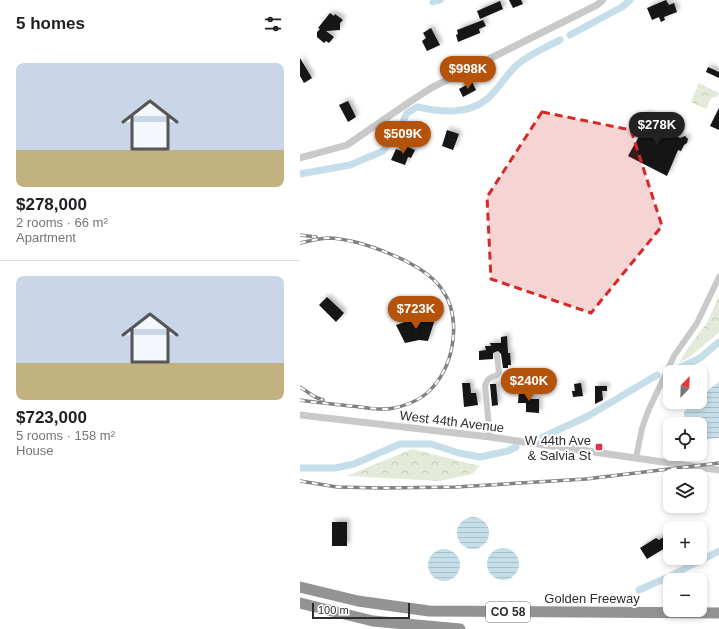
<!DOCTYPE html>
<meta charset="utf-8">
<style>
body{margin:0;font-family:Helvetica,sans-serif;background:#f6f6f6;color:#202124;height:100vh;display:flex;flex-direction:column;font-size:15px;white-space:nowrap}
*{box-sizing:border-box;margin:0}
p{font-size:13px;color:#757577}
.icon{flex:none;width:22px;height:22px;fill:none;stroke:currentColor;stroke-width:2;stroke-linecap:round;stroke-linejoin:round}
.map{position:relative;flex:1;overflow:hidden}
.side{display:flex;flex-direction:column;background:#fff;width:300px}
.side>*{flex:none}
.needle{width:26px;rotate:23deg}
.controls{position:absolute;left:363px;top:365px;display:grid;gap:8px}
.controls a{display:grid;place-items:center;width:44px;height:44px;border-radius:8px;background:#fff;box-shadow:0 2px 6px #0003;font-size:20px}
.scale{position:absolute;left:12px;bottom:10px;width:98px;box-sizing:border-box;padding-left:4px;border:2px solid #2c2c2c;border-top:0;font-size:11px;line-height:14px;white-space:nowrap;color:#2c2c2c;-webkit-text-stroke:3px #fff;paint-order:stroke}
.price{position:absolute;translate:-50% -34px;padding:0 9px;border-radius:14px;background:#b45309;color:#fff;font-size:13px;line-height:26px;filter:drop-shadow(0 1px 2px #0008)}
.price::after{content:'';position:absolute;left:50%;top:24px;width:12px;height:9px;margin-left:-6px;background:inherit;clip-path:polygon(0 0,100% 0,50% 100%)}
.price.active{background:#222;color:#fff}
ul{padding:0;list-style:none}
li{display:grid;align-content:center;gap:8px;height:212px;padding:0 16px}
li+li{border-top:1px solid #e0e0e0}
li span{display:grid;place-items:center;height:124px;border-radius:8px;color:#555}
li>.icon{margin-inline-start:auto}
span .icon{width:72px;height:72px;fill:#fffc;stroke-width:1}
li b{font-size:17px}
h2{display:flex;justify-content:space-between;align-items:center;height:48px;padding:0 16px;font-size:17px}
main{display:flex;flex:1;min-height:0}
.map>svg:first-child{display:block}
.forest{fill:url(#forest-crowns)}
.water{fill:url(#water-rules)}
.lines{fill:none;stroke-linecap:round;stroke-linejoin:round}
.canal{stroke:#c6dee9;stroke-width:7}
.building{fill:#131313;filter:url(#shadow)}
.minor{stroke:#c9c9c9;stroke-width:6}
.tertiary{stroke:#c9c9c9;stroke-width:7}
.motorway{stroke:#939393;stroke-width:11}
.rail-casing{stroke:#818181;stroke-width:3.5}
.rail{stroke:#fff;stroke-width:2;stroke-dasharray:6;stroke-linecap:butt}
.marked{fill:#d62828;fill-opacity:0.2;stroke:#d62828;stroke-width:3;stroke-dasharray:8 5;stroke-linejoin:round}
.poi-dot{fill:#df324c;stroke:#fff;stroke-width:1.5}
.labels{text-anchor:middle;stroke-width:4;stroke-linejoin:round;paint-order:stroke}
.shield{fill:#fff;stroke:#6b6b6b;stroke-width:1}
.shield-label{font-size:12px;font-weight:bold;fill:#2c2c2c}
.street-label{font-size:13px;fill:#2c2c2c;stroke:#fff}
.poi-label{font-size:13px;fill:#2c2c2c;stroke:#fff;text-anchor:end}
</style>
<main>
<section class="side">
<h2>5 homes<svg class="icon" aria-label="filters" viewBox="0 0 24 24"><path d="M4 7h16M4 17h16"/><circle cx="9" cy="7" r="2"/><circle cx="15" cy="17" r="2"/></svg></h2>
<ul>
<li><span style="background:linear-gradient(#c9d6e8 70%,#c2b280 0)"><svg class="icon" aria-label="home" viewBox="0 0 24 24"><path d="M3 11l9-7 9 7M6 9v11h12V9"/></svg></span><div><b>$278,000</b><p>2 rooms · 66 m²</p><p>Apartment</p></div></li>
<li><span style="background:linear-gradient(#c9d6e8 70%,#c2b280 0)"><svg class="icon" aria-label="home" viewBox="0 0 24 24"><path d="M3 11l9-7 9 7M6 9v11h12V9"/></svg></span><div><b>$723,000</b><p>5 rooms · 158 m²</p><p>House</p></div></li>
</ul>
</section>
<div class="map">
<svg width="419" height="629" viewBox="0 0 419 629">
<defs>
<pattern id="forest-crowns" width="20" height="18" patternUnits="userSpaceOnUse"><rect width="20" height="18" fill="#e3eada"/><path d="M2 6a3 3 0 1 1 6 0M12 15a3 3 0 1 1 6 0" fill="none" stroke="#c3c9bb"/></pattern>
<pattern id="water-rules" width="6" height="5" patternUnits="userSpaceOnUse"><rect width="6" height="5" fill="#c6dee9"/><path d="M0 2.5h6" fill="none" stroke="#aabfc8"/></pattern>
<filter id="shadow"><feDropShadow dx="3" dy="-3" stdDeviation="2" flood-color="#0004"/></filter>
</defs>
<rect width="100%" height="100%" fill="#fff"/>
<g class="forest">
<path d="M399 83 419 93 418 96 411 98 406 109 391 102Z"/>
<path d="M419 296V332L390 357 379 363 388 348 407 323Z"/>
<path d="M112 449 180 466 172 474 140 481 47 476Z"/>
</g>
<g class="water">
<path d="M419 382V438L400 440V424H384V412L394 402H400V396Z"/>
<circle cx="173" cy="533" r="16"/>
<circle cx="203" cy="564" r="16"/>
<circle cx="144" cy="565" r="16"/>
</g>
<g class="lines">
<g class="canal">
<path d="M133 2 140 0"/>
<path d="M270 35 322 7 330 0"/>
<path d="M100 127 107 113 117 107C141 112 168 115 187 99 199 89 206 74 218 64 228 55 248 46 260 40"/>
<path d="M0 174 50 165 83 151 94 136"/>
<path d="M379 368 400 358 419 342"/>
<path d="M243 437 288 416 357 375"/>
<path d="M0 468H35L54 464 100 444H131L159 453 180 457 208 451 216 447"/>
<path d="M339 590 368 577 419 551"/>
</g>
</g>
<g class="building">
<path d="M209 0H221L223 4 213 8Z"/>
<path d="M366 0 369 5 374 3 377 12 364 17 365 20 361 22 359 17 352 20 347 8Z"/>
<path d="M200 1 203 9 180 19 177 11Z"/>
<path d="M30 13 34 16 35 14 43 20 40 23V30L26 31 34 37 29 43 26 41 24 43 17 37V32L20 29 18 28Z"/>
<path d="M183 20 186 26 179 29 180 33 158 42 156 35 158 34 157 30Z"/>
<path d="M131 28 140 45 127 51 122 41 126 38 123 33Z"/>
<path d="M0 58 12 78 4 83 0 76Z"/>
<path d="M408 67 419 72V78L406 72Z"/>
<path d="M172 82 176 90 163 97 159 89Z"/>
<path d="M48 101 56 117 48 122 39 105Z"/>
<path d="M419 108V130L410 126Z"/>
<path d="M346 114 359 120 358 123 364 126 363 130 380 138 385 136 388 139 387 143 384 145 381 151 378 150 367 176 328 156 341 133 345 122 343 121Z"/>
<path d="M147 130 159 134 153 150 142 146Z"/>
<path d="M103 145 115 150 111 158 108 157 105 165 91 160 96 149 101 151Z"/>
<path d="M27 297 44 313 36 322 19 305Z"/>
<path d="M119 319 134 322 128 341 119 340 105 343 96 325 111 320Z"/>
<path d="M207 336 208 353H210L211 365H208V368H203L201 354 198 351 193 353V359L179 360V351L186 350 185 346H191L190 343H201V337Z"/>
<path d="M162 383H170L171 393H176L178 405 164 407Z"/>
<path d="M281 383 283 396 273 397 272 391H275L274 384Z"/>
<path d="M190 384H196L198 405 192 406Z"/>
<path d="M295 386H307V391H302L303 400 295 404Z"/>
<path d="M219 390H228V399H239V413L226 412V403H218Z"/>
<rect x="32" y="522" width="15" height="24"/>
<path d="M365 536 370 545 347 559 340 548 356 538 359 540Z"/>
</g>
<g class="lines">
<g class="minor">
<path d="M190 437 185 386C187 379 190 377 196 376L199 372 197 355"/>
<path d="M336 458 342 428 349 409 374 356 397 323 419 277"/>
</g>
<g class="tertiary">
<path d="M0 158 47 145 111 101 131 88 297 5 303 0"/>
<path d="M0 415 190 437 419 470"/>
</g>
<g class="motorway">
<path d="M0 587 58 601 129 611 419 613"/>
<path d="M0 603 73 621 160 629"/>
</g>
<g class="rail-casing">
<g id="rail">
<path d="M0 235 16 237"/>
<path d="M0 243C9 241 20 238 30 238 62 240 122 262 141 288 162 316 155 362 133 387 123 399 108 405 94 408 80 411 65 407 51 406 34 404 17 403 0 400"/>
<path d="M0 387 15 397 23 400"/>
<path d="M0 481 37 487 82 488 156 487 286 479 419 463"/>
</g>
</g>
<use href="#rail" class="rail"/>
</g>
<path class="marked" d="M242 112 331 130 362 226 291 313 191 279 187 197Z"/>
<rect class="poi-dot" x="295" y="443" width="8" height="8" rx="2"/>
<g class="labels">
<rect class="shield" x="186" y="602" width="44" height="20" rx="3"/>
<g class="shield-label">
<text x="208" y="616">CO 58</text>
</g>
<g class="street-label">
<text transform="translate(152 421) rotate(7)" y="5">West 44th Avenue</text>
<text x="292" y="603">Golden Freeway</text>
</g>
<g class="poi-label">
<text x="291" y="445">W 44th Ave<tspan x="291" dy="15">&amp; Salvia St</tspan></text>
</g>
</g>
</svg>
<div class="controls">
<a><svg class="needle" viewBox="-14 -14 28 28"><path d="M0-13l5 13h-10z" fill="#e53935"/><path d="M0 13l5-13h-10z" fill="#757577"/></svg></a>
<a><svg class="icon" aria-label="locate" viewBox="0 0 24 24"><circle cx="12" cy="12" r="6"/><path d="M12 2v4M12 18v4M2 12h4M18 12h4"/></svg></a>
<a><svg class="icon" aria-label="layers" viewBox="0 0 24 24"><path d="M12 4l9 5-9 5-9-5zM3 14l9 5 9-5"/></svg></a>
<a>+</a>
<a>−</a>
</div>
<div class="scale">100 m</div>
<b class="price" style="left:168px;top:90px">$998K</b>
<b class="price active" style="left:357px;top:146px">$278K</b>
<b class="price" style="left:103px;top:155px">$509K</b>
<b class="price" style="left:116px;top:330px">$723K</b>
<b class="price" style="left:229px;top:402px">$240K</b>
</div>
</main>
